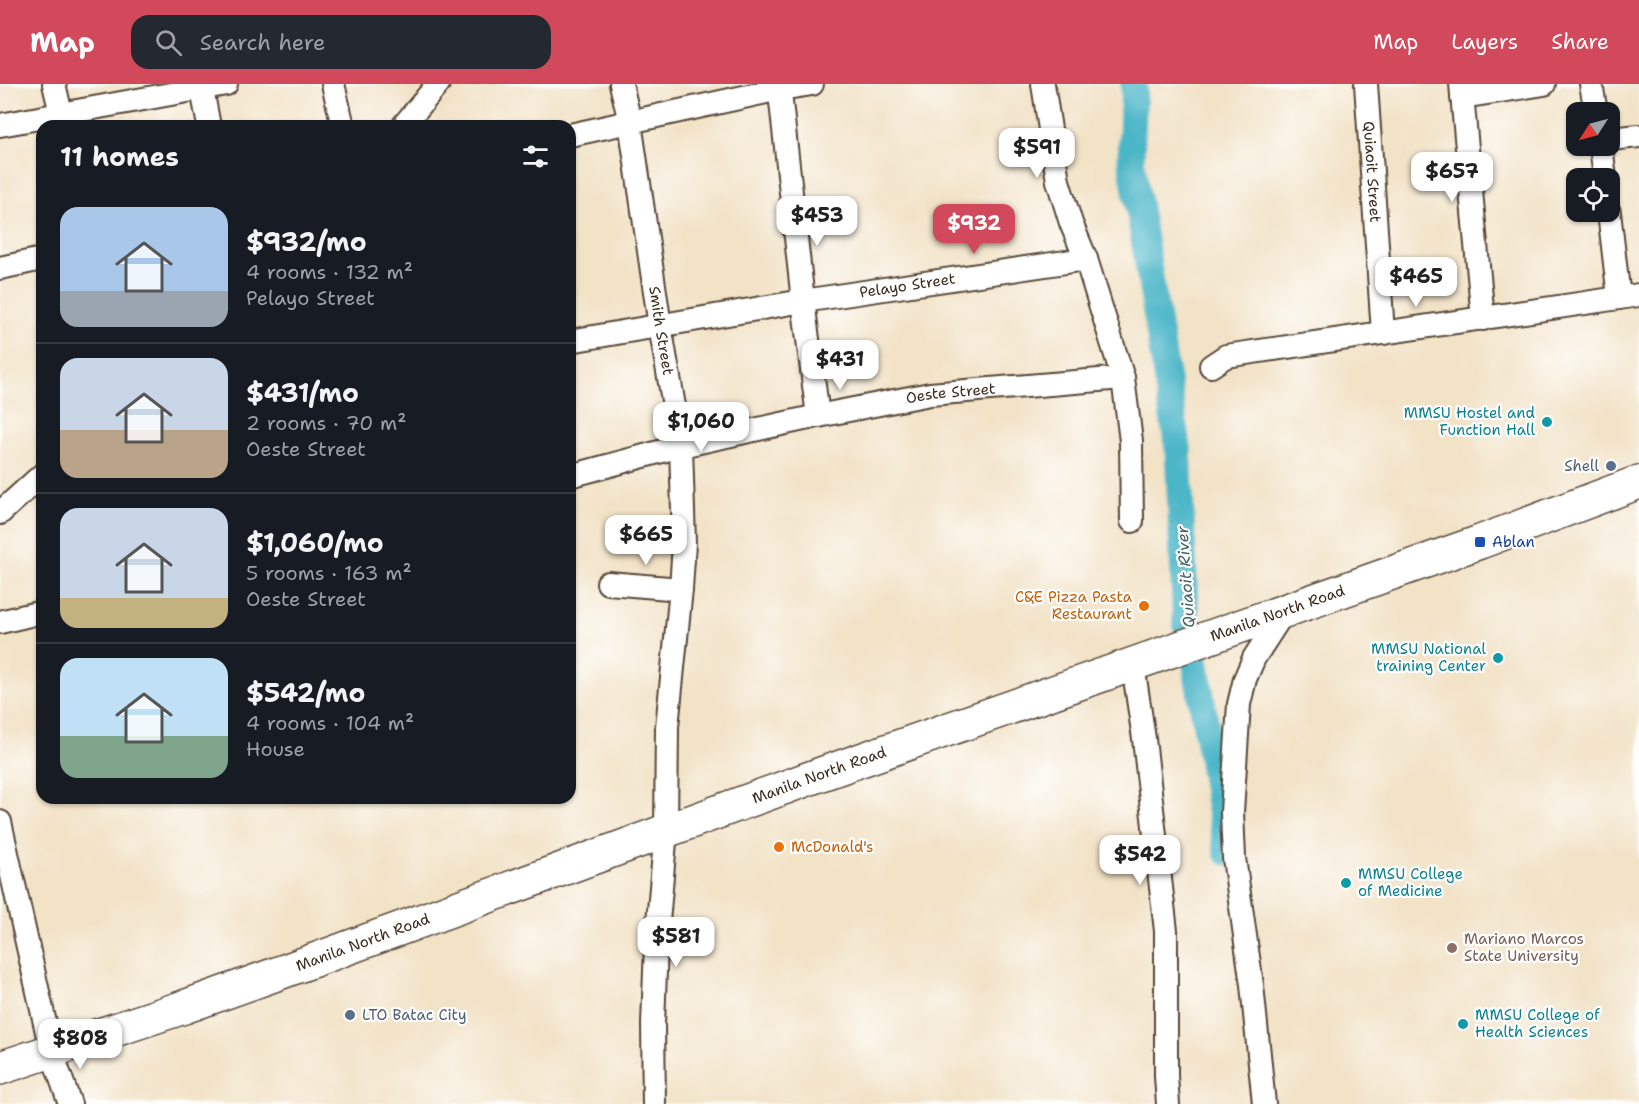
<!DOCTYPE html>
<meta charset="utf-8">
<style>
body{margin:0;font-family:"Shantell Sans",sans-serif;background:#242831;color:#f1f3f6;height:100vh;display:flex;flex-direction:column;font-size:22px;white-space:nowrap}
*{box-sizing:border-box;margin:0}
p{font-size:20px;color:#9ea1a6}
.icon{flex:none;width:33px;height:33px;fill:none;stroke:currentColor;stroke-width:2;stroke-linecap:round;stroke-linejoin:round}
.map{position:relative;flex:1;overflow:hidden}
.panel{position:absolute;left:36px;top:36px;width:540px;height:684px;display:flex;flex-direction:column;background:#171b24;border-radius:18px;box-shadow:0 2px 4px #0004}
.panel>*{flex:none}
.needle{width:39px;rotate:234deg}
.fabs{position:absolute;left:1566px;top:18px;display:grid;gap:12px}
.fabs a{display:grid;place-items:center;width:54px;height:54px;border-radius:12px;background:#171b24;box-shadow:0 2px 4px #0004;font-size:30px}
.price{position:absolute;translate:-50% -51px;padding:0 14px;border-radius:12px;background:#fff;color:#222;font-size:20px;line-height:39px;filter:drop-shadow(0 2px 3px #0008)}
.price::after{content:'';position:absolute;left:50%;top:36px;width:18px;height:14px;margin-left:-9px;background:inherit;clip-path:polygon(0 0,100% 0,50% 100%)}
.price.on{background:#d1495b;color:#fff}
ul{padding:0;list-style:none}
li{display:flex;align-items:center;gap:18px;height:150px;padding:0 24px}
li+li{border-top:2px solid #363941}
li span{display:grid;place-items:center;flex:none;width:168px;height:120px;border-radius:18px;color:#555}
li>.icon{margin-inline-start:auto}
span .icon{width:72px;height:72px;fill:#fffc;stroke-width:1}
li b{font-size:26px}
h2{display:flex;justify-content:space-between;align-items:center;height:72px;padding:0 24px;font-size:26px}
header{display:flex;align-items:center;gap:36px;box-sizing:border-box;height:84px;padding:0 30px;background:#d1495b;color:#fff}
header strong{font-size:28px}
nav{display:flex;gap:33px;margin-inline-start:auto;font-size:21px}
.search{width:420px;height:54px;background:#242831;display:flex;align-items:center;gap:15px;box-sizing:border-box;padding:0 21px;border-radius:18px;color:#9ea1a6;font-size:22px}
.map>svg:first-child{display:block}
.lines{fill:none;stroke-linecap:round;stroke-linejoin:round}
.river{stroke:#4bb6c8;stroke-width:27}
.minor-casing{stroke:#564637;stroke-width:26}
.highway-casing{stroke:#564637;stroke-width:36}
.minor{stroke:#fff;stroke-width:22}
.highway{stroke:#fff;stroke-width:33}
.culture-dot{fill:#0f9aa8;stroke:#fff;stroke-width:2}
.service-dot{fill:#5c6f8a;stroke:#fff;stroke-width:2}
.transit-dot{fill:#1a4fb4;stroke:#fff;stroke-width:2}
.food-dot{fill:#e8710a;stroke:#fff;stroke-width:2}
.education-dot{fill:#8d6e63;stroke:#fff;stroke-width:2}
.labels{text-anchor:middle;stroke-width:4.5;stroke-linejoin:round;paint-order:stroke}
.street-label{font-size:15px;fill:#3b2a1e;stroke:#fff}
.culture-label{font-size:15px;fill:#0d838f;stroke:#fff;text-anchor:end}
.service-label{font-size:15px;fill:#4e5e75;stroke:#fff;text-anchor:end}
.transit-label{font-size:15px;fill:#164399;stroke:#fff;text-anchor:start}
.food-label{font-size:15px;fill:#c56008;stroke:#fff;text-anchor:end}
.education-label{font-size:15px;fill:#785e54;stroke:#fff;text-anchor:start}
.water-label{font-size:16px;font-style:italic;fill:#416262;stroke:#fff}
</style>
<header>
<strong>Map</strong>
<div class="search"><svg class="icon" aria-label="search" viewBox="0 0 24 24"><circle cx="10" cy="10" r="6"/><path d="M15 15l6 6"/></svg>Search here</div>
<nav><a>Map</a><a>Layers</a><a>Share</a></nav>
</header>
<div class="map">
<svg width="1639" height="1020" viewBox="0 0 1639 1020">
<rect width="100%" height="100%" fill="#fff"/>
<filter id="ink" filterUnits="userSpaceOnUse"><feTurbulence type="fractalNoise" baseFrequency=".0167" numOctaves="2"/><feDisplacementMap in="SourceGraphic" scale="12" xChannelSelector="R" yChannelSelector="G"/><feConvolveMatrix kernelMatrix="1 2 1 2 8 2 1 2 1" color-interpolation-filters="sRGB"/></filter>
<filter id="wash" filterUnits="userSpaceOnUse"><feTurbulence type="fractalNoise" baseFrequency=".008" numOctaves="4" result="noise"/><feDisplacementMap in="SourceGraphic" scale="24" xChannelSelector="R" yChannelSelector="G"/><feGaussianBlur stdDeviation="1.35" result="paint"/><feColorMatrix in="noise" values="0 0 0 0 0 0 0 0 0 0 0 0 0 0 0 0 0 1.4 0 .05"/><feComposite in="paint" operator="in"/></filter>
<g filter="url(#wash)">
<rect width="100%" height="100%" fill="#f2e2c6"/>
<g class="lines">
<path class="river" d="M1134 0 1131 75 1178 364 1186 541 1193 564 1227 768"/>
</g>
</g>
<g filter="url(#ink)">
<g class="lines">
<g class="minor-casing">
<g id="minor">
<path d="M54 0 64 42"/>
<path d="M201 0 209 42"/>
<path d="M333 0 343 42"/>
<path id="s1" d="M621 0 630 38 660 242 681 362 684 459 681 505 667 643 666 746 656 861 653 940 654 1020"/>
<path d="M779 0 803 217 818 332"/>
<path d="M1043 0 1058 97 1071 139 1086 175"/>
<path id="s2" d="M1366 0 1383 249"/>
<path d="M1461 0 1483 235"/>
<path d="M1591 0 1596 28"/>
<path d="M1462 13 1544 0"/>
<path d="M0 41 226 0"/>
<path d="M403 42 438 0"/>
<path d="M570 51 780 5 812 0"/>
<path d="M1610 55 1639 52"/>
<path d="M1601 62 1605 94"/>
<path d="M1609 128 1619 214"/>
<path d="M0 184 42 175"/>
<path id="s3" d="M570 257 803 217 1086 175 1123 294 1131 357 1132 437"/>
<path d="M1211 282 1226 272 1639 211"/>
<path id="s4" d="M570 392 681 362 818 332 930 310 1123 294"/>
<path d="M0 429 42 391"/>
<path d="M608 499 681 505"/>
<path d="M0 538 42 528"/>
<path d="M1133 581 1144 655 1166 847V992L1168 1020"/>
<path d="M0 738 51 966 70 1020"/>
<path d="M1264 1020 1252 901 1234 774 1232 728 1239 620 1245 595 1254 574 1285 526"/>
</g>
</g>
<g class="highway-casing">
<g id="highway">
<path id="s5" d="M0 984 184 923 279 889 824 689 1480 458 1639 398"/>
</g>
</g>
<use href="#minor" class="minor"/>
<use href="#highway" class="highway"/>
</g>
</g>
<g class="culture-dot">
<circle cx="1547" cy="338" r="6"/>
<circle cx="1498" cy="574" r="6"/>
<circle cx="1346" cy="799" r="6"/>
<circle cx="1463" cy="940" r="6"/>
</g>
<g class="service-dot">
<circle cx="1611" cy="382" r="6"/>
<circle cx="350" cy="931" r="6"/>
</g>
<rect class="transit-dot" x="1474" y="452" width="12" height="12" rx="3"/>
<g class="food-dot">
<circle cx="1144" cy="522" r="6"/>
<circle cx="779" cy="763" r="6"/>
</g>
<circle class="education-dot" cx="1452" cy="864" r="6"/>
<g class="labels">
<g class="street-label">
<text dy="5" stroke="none"><textPath href="#s2" startOffset="88">Quiaoit Street</textPath></text>
<text dy="5" stroke="none"><textPath href="#s3" startOffset="342">Pelayo Street</textPath></text>
<text dy="5" stroke="none"><textPath href="#s1" startOffset="250">Smith Street</textPath></text>
<text dy="5" stroke="none"><textPath href="#s4" startOffset="390">Oeste Street</textPath></text>
<text dy="5" stroke="none"><textPath href="#s5" startOffset="1356">Manila North Road</textPath></text>
<text dy="5" stroke="none"><textPath href="#s5" startOffset="870">Manila North Road</textPath></text>
<text dy="5" stroke="none"><textPath href="#s5" startOffset="384">Manila North Road</textPath></text>
</g>
<g class="culture-label">
<text x="1535" y="334">MMSU Hostel and<tspan x="1535" dy="17">Function Hall</tspan></text>
<text x="1486" y="570">MMSU National<tspan x="1486" dy="17">training Center</tspan></text>
<text x="1358" y="795" text-anchor="start">MMSU College<tspan x="1358" dy="17">of Medicine</tspan></text>
<text x="1475" y="936" text-anchor="start">MMSU College of<tspan x="1475" dy="17">Health Sciences</tspan></text>
</g>
<g class="service-label">
<text x="1599" y="387">Shell</text>
<text x="362" y="936" text-anchor="start">LTO Batac City</text>
</g>
<g class="transit-label">
<text x="1492" y="463">Ablan</text>
</g>
<g class="food-label">
<text x="1132" y="518">C&amp;E Pizza Pasta<tspan x="1132" dy="17">Restaurant</tspan></text>
<text x="791" y="768" text-anchor="start">McDonald's</text>
</g>
<g class="education-label">
<text x="1464" y="860">Mariano Marcos<tspan x="1464" dy="17">State University</tspan></text>
</g>
<g class="water-label">
<text transform="translate(1185 493) rotate(-94)" y="6">Quiaoit River</text>
</g>
</g>
</svg>
<div class="fabs">
<a><svg class="needle" viewBox="-14 -14 28 28"><path d="M0-13l5 13h-10z" fill="#e53935"/><path d="M0 13l5-13h-10z" fill="#9ea1a6"/></svg></a>
<a><svg class="icon" aria-label="locate" viewBox="0 0 24 24"><circle cx="12" cy="12" r="6"/><path d="M12 2v4M12 18v4M2 12h4M18 12h4"/></svg></a>
</div>
<b class="price" style="left:1037px;top:95px">$591</b>
<b class="price" style="left:1452px;top:119px">$657</b>
<b class="price" style="left:817px;top:163px">$453</b>
<b class="price on" style="left:974px;top:171px">$932</b>
<b class="price" style="left:1416px;top:224px">$465</b>
<b class="price" style="left:840px;top:307px">$431</b>
<b class="price" style="left:701px;top:369px">$1,060</b>
<b class="price" style="left:646px;top:482px">$665</b>
<b class="price" style="left:1140px;top:802px">$542</b>
<b class="price" style="left:676px;top:884px">$581</b>
<b class="price" style="left:80px;top:986px">$808</b>
<section class="panel">
<h2>11 homes<svg class="icon" aria-label="filters" viewBox="0 0 24 24"><path d="M4 7h16M4 17h16"/><circle cx="9" cy="7" r="2"/><circle cx="15" cy="17" r="2"/></svg></h2>
<ul>
<li><span style="background:linear-gradient(#a9c7e8 70%,#9aa5b1 0)"><svg class="icon" aria-label="home" viewBox="0 0 24 24"><path d="M3 11l9-7 9 7M6 9v11h12V9"/></svg></span><div><b>$932/mo</b><p>4 rooms · 132 m²</p><p>Pelayo Street</p></div></li>
<li><span style="background:linear-gradient(#c9d6e8 60%,#b9a48a 0)"><svg class="icon" aria-label="home" viewBox="0 0 24 24"><path d="M3 11l9-7 9 7M6 9v11h12V9"/></svg></span><div><b>$431/mo</b><p>2 rooms · 70 m²</p><p>Oeste Street</p></div></li>
<li><span style="background:linear-gradient(#c9d6e8 75%,#c2b280 0)"><svg class="icon" aria-label="home" viewBox="0 0 24 24"><path d="M3 11l9-7 9 7M6 9v11h12V9"/></svg></span><div><b>$1,060/mo</b><p>5 rooms · 163 m²</p><p>Oeste Street</p></div></li>
<li><span style="background:linear-gradient(#bfe0f5 65%,#7fa58c 0)"><svg class="icon" aria-label="home" viewBox="0 0 24 24"><path d="M3 11l9-7 9 7M6 9v11h12V9"/></svg></span><div><b>$542/mo</b><p>4 rooms · 104 m²</p><p>House</p></div></li>
</ul>
</section>
</div>
